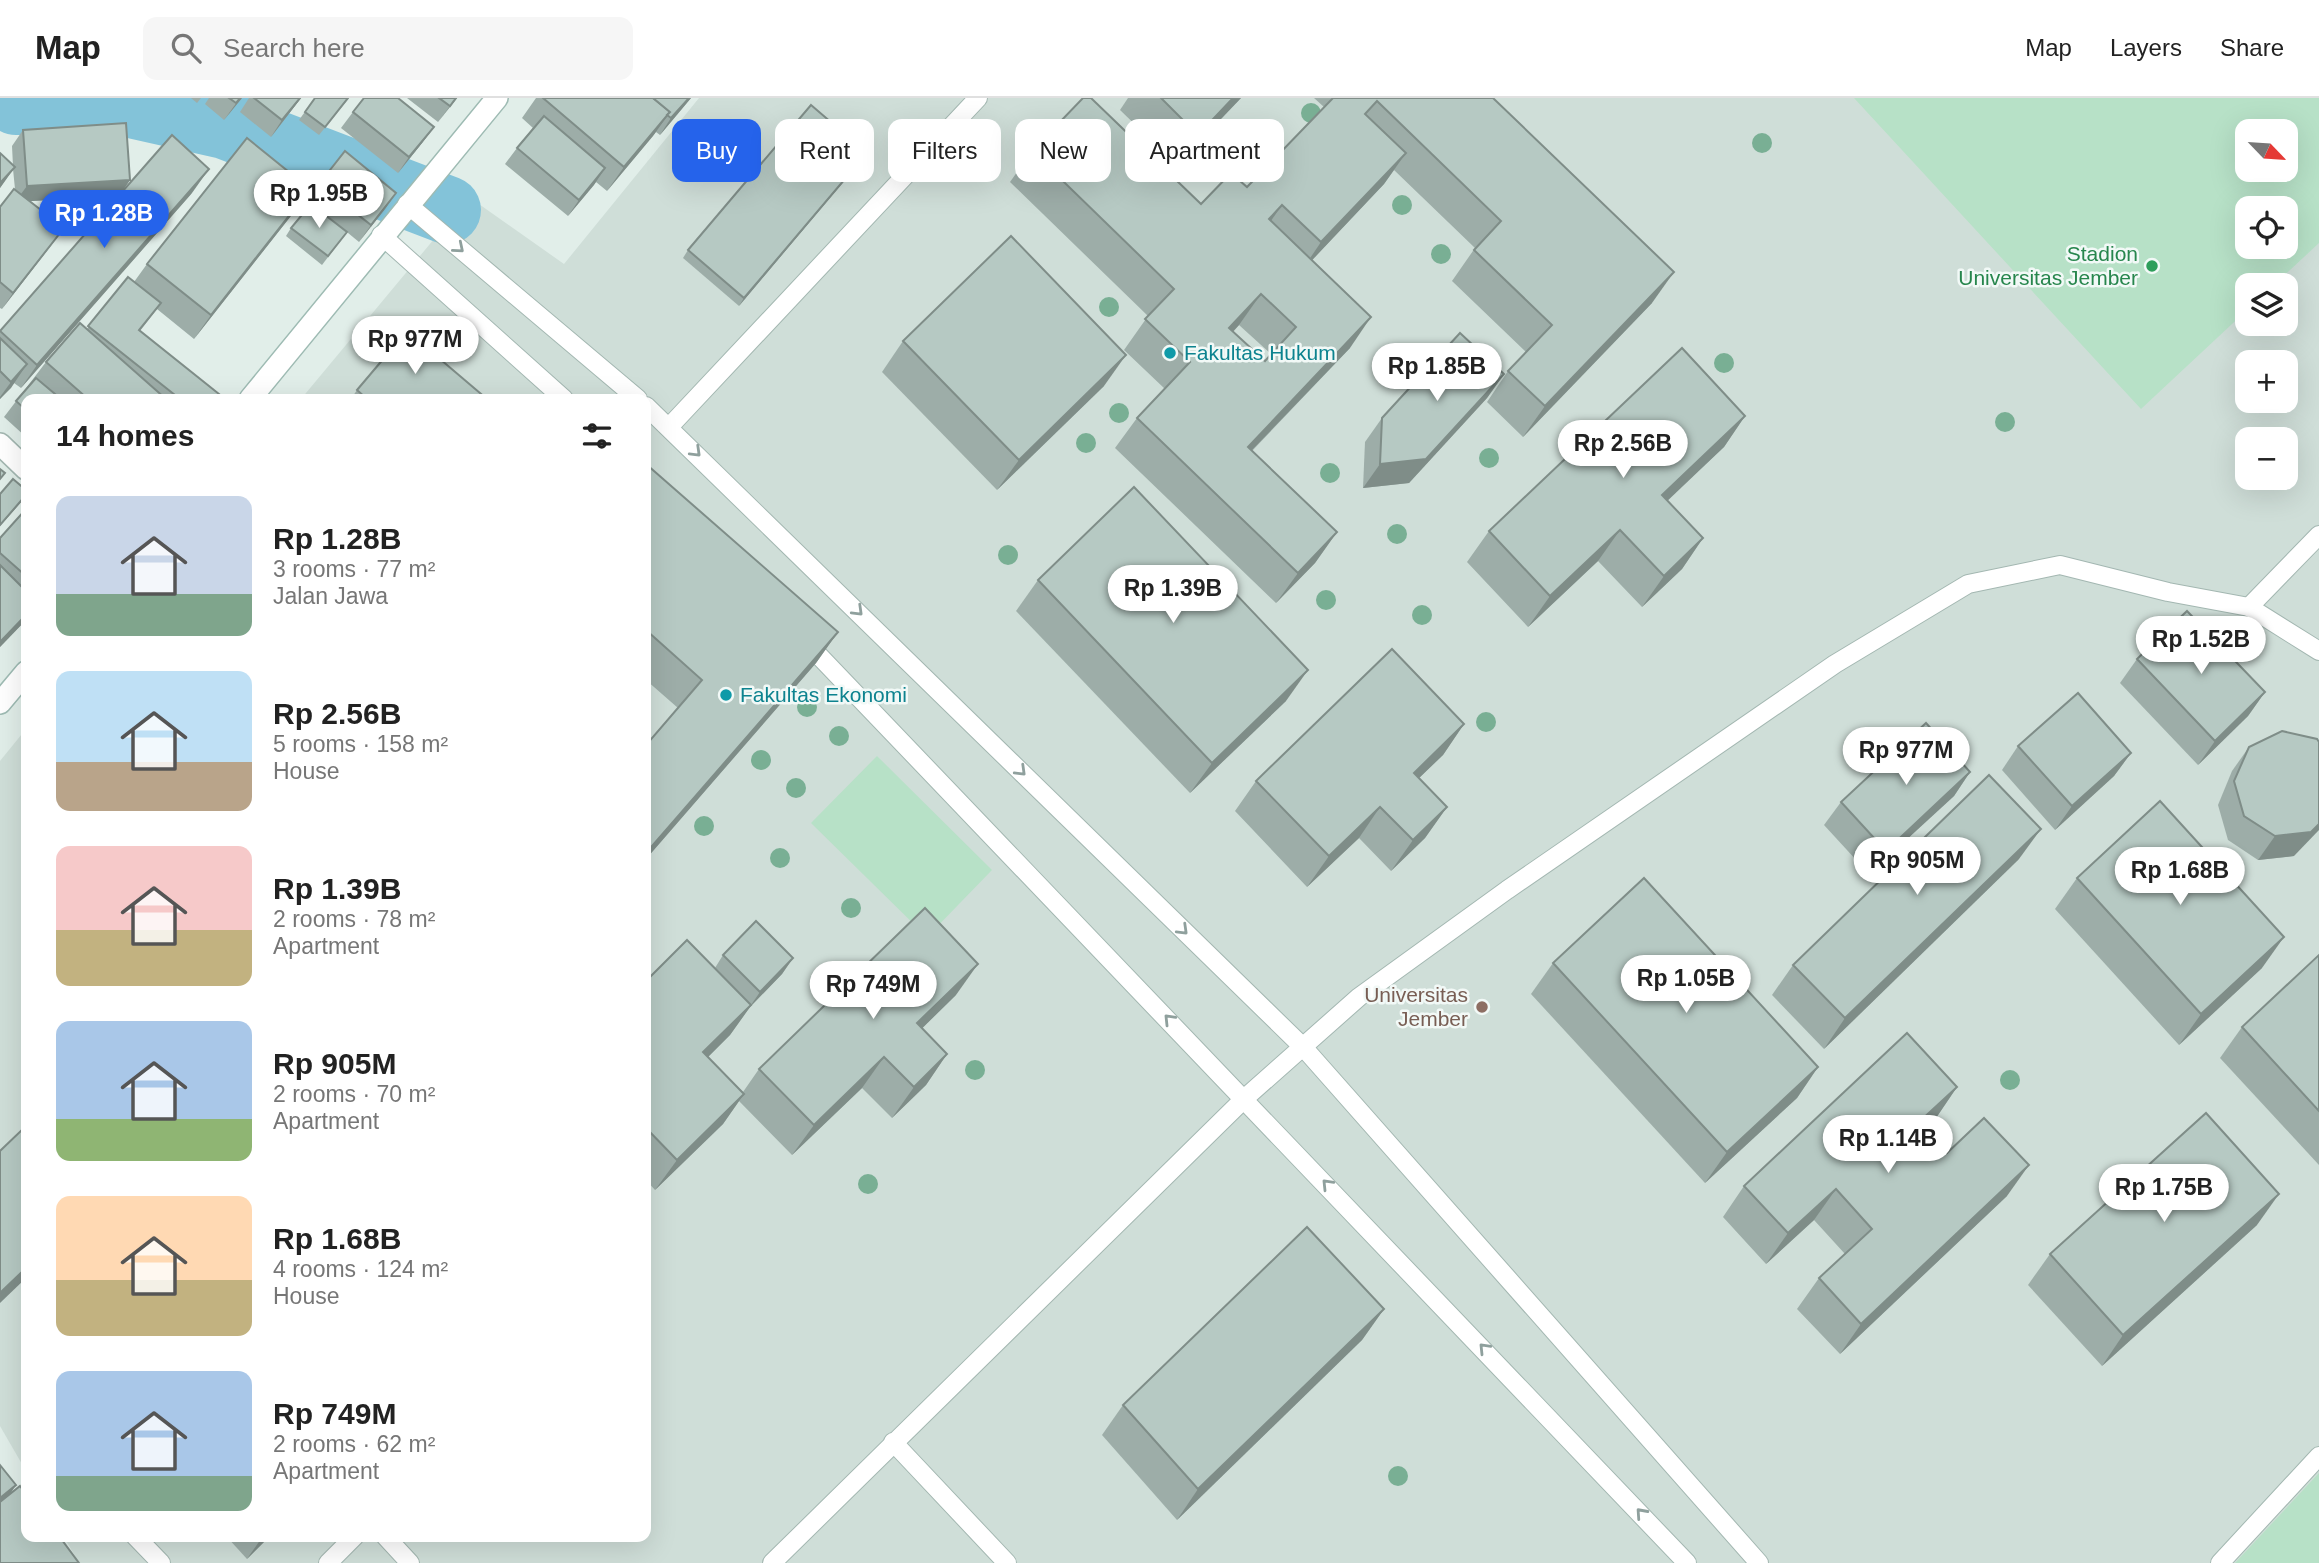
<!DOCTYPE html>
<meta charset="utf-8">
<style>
body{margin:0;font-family:Helvetica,sans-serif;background:#f6f6f6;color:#222;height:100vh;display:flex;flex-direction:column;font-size:26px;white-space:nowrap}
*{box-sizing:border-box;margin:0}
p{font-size:23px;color:#767676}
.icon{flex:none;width:38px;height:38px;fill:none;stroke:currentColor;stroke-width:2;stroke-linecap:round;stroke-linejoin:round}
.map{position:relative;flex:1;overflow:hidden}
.side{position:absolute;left:21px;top:296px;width:630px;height:1148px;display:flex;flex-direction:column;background:#fff;border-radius:14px;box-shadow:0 7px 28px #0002}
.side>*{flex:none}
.hud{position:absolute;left:672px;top:21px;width:665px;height:63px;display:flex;gap:14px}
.needle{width:46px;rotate:115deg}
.fabs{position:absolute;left:2235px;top:21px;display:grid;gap:14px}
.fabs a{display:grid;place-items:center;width:63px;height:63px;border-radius:14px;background:#fff;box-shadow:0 7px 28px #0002;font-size:35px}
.price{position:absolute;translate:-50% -60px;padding:0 16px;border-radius:24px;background:#fff;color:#222;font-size:23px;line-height:46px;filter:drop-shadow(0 2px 4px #0008)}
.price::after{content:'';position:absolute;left:50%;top:42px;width:21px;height:16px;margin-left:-10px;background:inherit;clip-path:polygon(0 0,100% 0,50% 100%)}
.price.on{background:#2563eb;color:#fff}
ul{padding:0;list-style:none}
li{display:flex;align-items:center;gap:21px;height:175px;padding:0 35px}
li span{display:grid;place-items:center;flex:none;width:196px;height:140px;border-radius:14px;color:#555}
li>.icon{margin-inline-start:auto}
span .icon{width:84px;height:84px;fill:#fffc;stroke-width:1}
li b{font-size:30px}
h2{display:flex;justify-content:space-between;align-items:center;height:84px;padding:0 35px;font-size:30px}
.pill{padding:0 24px;border-radius:14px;background:#fff;box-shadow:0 7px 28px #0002;font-size:24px;line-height:63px}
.pill.on{background:#2563eb;color:#fff}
header{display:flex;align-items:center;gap:42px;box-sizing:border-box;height:98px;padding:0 35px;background:#fff;border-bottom:2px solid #e0e0e0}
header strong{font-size:33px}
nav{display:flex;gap:38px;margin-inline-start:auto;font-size:24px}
.search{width:490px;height:63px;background:#f6f6f6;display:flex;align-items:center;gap:18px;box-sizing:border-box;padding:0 24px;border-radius:14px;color:#767676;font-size:26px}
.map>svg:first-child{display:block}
.built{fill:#cfded8;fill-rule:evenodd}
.green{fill:#b7e1c7;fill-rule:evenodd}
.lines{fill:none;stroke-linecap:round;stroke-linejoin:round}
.river{stroke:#83c3d9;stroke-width:68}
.service-casing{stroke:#a3b7b1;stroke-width:20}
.minor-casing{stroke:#a3b7b1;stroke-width:24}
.secondary-casing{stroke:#9ebbb3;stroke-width:24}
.service{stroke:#fff;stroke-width:18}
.minor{stroke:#fff;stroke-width:21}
.secondary{stroke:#fff;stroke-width:21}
.tree{fill:#79af94}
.wall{fill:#9dada8;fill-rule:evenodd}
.shaded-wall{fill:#7f8d88}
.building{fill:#b6c9c3;stroke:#7f8d88;stroke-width:2;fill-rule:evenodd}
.oneway{stroke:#8fa09d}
.leisure-dot{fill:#2e9e5b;stroke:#f2f9f7;stroke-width:2.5}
.culture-dot{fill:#0f9aa8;stroke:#f2f9f7;stroke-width:2.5}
.education-dot{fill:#8d6e63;stroke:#f2f9f7;stroke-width:2.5}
.labels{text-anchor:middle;stroke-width:5;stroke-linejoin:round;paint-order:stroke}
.leisure-label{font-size:21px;fill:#27864d;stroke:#f2f9f7;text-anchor:end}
.culture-label{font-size:21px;fill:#0d838f;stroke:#f2f9f7;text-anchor:start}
.education-label{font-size:21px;fill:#785e54;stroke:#f2f9f7;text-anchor:end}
</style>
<header>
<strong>Map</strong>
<div class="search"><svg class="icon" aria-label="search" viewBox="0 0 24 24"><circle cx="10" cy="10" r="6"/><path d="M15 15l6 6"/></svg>Search here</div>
<nav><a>Map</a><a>Layers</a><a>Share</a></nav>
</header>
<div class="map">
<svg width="2319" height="1465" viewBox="0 0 2319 1465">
<rect width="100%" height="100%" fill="#e1eee9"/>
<g class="built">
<path d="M699 0H2319V1465H79L64 1439 646 1438V301H301L469 99 564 166ZM2247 33H2286V72H2247ZM2247 110H2286V149H2247ZM2247 187H2286V226H2247ZM2247 264H2286V303H2247ZM2247 341H2286V380H2247Z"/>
<path d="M26 631V1373L0 1328V663Z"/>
</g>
<g class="green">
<path d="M1854 0H2319V145L2274 187H2247V212L2141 311ZM2247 33H2286V72H2247ZM2247 110H2286V149H2247Z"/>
<path d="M877 658 992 772 927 839 811 725Z"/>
<path d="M2319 1375V1465H2235Z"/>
</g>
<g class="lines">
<path class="river" d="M12 0 16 3H118L225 27 447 112"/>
<g class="service-casing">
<g id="service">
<path d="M407 106 638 301"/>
<path d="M381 137 564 301"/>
<path d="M646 308 1304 950 1759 1465"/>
<path d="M670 328 978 0"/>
<path d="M2249 509 2319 437"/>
<path d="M804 542 1687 1465"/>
<path d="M893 1344 1007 1465"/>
<path d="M135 1438 161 1465"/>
<path d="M385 1438 410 1465"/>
<path d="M328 1465 355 1438"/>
<path d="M772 1465 1245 1000 1359 899 1507 792 1835 566 1968 486 2060 467 2168 494 2249 509 2319 553"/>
<path d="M2220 1465 2319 1358"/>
</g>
</g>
<g class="minor-casing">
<path id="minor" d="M0 346 26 371"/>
</g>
<g class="secondary-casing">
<g id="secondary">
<path d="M250 301 497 0"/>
<path d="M0 605 26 574"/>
</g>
</g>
<use href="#service" class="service"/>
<use href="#minor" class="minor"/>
<use href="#secondary" class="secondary"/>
</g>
<g class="tree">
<circle cx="1311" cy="15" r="10"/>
<circle cx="1762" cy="45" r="10"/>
<circle cx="1192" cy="66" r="10"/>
<circle cx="1402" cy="107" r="10"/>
<circle cx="1441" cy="156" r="10"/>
<circle cx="1109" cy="209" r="10"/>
<circle cx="1392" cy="261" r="10"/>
<circle cx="1724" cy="265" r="10"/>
<circle cx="1119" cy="315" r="10"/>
<circle cx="2005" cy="324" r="10"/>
<circle cx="1086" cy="345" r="10"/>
<circle cx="1489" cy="360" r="10"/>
<circle cx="1330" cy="375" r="10"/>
<circle cx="1397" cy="436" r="10"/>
<circle cx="1008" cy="457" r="10"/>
<circle cx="1326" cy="502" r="10"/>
<circle cx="1422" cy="517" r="10"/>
<circle cx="807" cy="609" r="10"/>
<circle cx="1486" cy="624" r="10"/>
<circle cx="839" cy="638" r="10"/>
<circle cx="761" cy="662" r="10"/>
<circle cx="796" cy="690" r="10"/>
<circle cx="704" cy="728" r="10"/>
<circle cx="780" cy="760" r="10"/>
<circle cx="851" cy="810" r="10"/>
<circle cx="975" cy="972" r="10"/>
<circle cx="2010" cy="982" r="10"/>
<circle cx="868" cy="1086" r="10"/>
<circle cx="1398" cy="1378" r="10"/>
</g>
<g class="wall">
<path d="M191 0H201L197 5Z"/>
<path d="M209 0H242L224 22 205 6Z"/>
<path d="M249 0H301L271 39 240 14Z"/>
<path d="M315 0H349L319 37 299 22Z"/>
<path d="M407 0H457L438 24Z"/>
<path d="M536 0H691L660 37 656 34 607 93 596 84 568 118 505 66 517 50 533 30 522 20Z"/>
<path d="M1128 0H1241L1177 67 1120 12Z"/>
<path d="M1314 0H1493L1652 205 1523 339 1487 304 1508 273 1526 254 1452 183 1475 150 1394 72 1384 86 1312 162 1350 250 1252 353 1337 434 1315 465 1276 505 1115 350 1137 320 1165 291 1124 252 1148 218 1010 84 1032 53 1201 106 1247 89 1324 9ZM1239 227 1271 256 1265 263 1233 234Z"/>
<path d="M353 14 434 29 422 45 398 75 341 30Z"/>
<path d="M23 32 130 82 119 98 30 103 52 146 2 211 0 210V109L15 91 13 71 0 90V55L13 68 12 48Z"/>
<path d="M867 55 739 208 683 160 688 152Z"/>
<path d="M319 86 396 95 359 144 308 102Z"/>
<path d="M310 91 294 114 194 241 157 211 140 233 223 301H26V339L4 319 46 264 87 231 128 179 134 184 147 166Z"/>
<path d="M192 95 21 290 14 285 0 301V233Z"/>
<path d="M291 130 347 134 322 167 286 138Z"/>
<path d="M903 243 1104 288 997 392 882 274Z"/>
<path d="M1504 276 1487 300 1409 385 1363 390 1365 344 1382 320Z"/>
<path d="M357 292 487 301H351Z"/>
<path d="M1745 318 1724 349 1667 402 1703 440 1682 471 1642 509 1598 463 1528 529 1467 464 1489 433Z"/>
<path d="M646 366 838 534 816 565 646 761V647L678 610 646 582Z"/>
<path d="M26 411V522L0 549V440Z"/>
<path d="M1038 482 1286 603 1190 695 1016 513Z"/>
<path d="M2137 561 2265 594 2248 618 2198 667 2120 585Z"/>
<path d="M1464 626 1443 657 1419 680 1447 709 1425 740 1391 773 1359 740 1307 789 1235 713 1256 683Z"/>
<path d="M2018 648 2131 655 2114 678 2055 732 2002 672Z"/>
<path d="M2249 649 2294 758 2258 762 2228 742 2218 707 2232 673Z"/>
<path d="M1970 674 1954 698 1869 776 1824 727 1841 704Z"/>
<path d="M2019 761 1824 951 1772 897 1793 867Z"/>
<path d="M2077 780 2262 870 2179 947 2055 811Z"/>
<path d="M723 857 793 860 782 876 750 909 730 937 708 959 743 994 759 971 956 897 922 930 947 956 926 987 892 1020 862 990 792 1057 739 1003 723 1026 655 1092 646 1082V883L715 870Z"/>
<path d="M2319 857V1067L2220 960 2242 929Z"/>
<path d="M1553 865 1818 969 1797 1000 1705 1085 1531 896Z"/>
<path d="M1957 989 1936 1020 1924 1030 1947 1055 2007 1098 1840 1256 1797 1211 1819 1180 1845 1156 1814 1122 1766 1166 1723 1119 1744 1088Z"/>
<path d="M2257 1127 2102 1268 2028 1187 2050 1156Z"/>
<path d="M1384 1211 1362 1242 1177 1422 1102 1337 1123 1307Z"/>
<path d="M226 1438H270L247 1461Z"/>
</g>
<g class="shaded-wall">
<path d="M240 0H242L224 22Z"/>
<path d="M300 0H301L271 39 282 22Z"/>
<path d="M456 0H457L438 24Z"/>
<path d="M689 0H691L660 37 671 20Z"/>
<path d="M1233 0H1241L1177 67 1198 37Z"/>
<path d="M670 14 653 38 607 93 624 69Z"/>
<path d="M434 29 422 45 398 75 409 59Z"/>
<path d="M867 55 861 63 739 208 744 200Z"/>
<path d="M1406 55 1384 86 1300 175 1321 144Z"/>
<path d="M15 69 0 90V85Z"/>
<path d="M605 70 594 87 568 118 579 102Z"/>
<path d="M209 71 192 95 21 290 37 267Z"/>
<path d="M130 82 119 98 15 104 27 88Z"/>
<path d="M310 91 294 114 194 241 211 217Z"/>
<path d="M396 95 385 111 359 144 371 127Z"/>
<path d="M1282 107 1261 137 1269 121Z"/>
<path d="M64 130 52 146 2 211 13 195Z"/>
<path d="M1674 174 1652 205 1523 339 1545 308Z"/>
<path d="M1261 196 1239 227 1207 261 1229 230Z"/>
<path d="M1371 219 1350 250 1226 379 1248 349Z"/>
<path d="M1126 257 1104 288 997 392 1019 362Z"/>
<path d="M27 266 11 290 0 301V299L11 284Z"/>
<path d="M1504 276 1487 300 1409 385 1363 390 1380 366Z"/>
<path d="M1745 318 1724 349 1641 428 1662 397Z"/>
<path d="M26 397 23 402 0 428V427Z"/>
<path d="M1620 432 1598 463 1528 529 1550 498Z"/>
<path d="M1337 434 1315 465 1276 505 1298 475Z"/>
<path d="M1703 440 1682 471 1642 509 1664 478Z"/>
<path d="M26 517V522L0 549V544Z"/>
<path d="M838 534 816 565 646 761V755Z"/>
<path d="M1308 572 1286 603 1190 695 1212 665Z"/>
<path d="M2265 594 2248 618 2198 667 2215 643Z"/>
<path d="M1464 626 1443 657 1392 706 1414 675Z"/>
<path d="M2131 655 2114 678 2055 732 2072 708Z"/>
<path d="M1970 674 1954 698 1869 776 1886 753Z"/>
<path d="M1380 709 1359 740 1307 789 1329 758Z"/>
<path d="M1447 709 1425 740 1391 773 1413 742Z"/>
<path d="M2319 726V732L2294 758 2258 762 2275 738Z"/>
<path d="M2041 731 2019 761 1824 951 1845 920Z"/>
<path d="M2284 839 2262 870 2179 947 2201 916Z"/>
<path d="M793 860 782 876 750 909 730 937 682 985 703 954 751 907 760 894Z"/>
<path d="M978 866 956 897 896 956 917 925Z"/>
<path d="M947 956 926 987 892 1020 914 989Z"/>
<path d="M884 959 862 990 792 1057 814 1027Z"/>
<path d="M1818 969 1797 1000 1705 1085 1727 1054Z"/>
<path d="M1957 989 1936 1020 1897 1055 1919 1024Z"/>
<path d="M744 996 723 1026 655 1092 677 1062Z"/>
<path d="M2029 1067 2007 1098 1840 1256 1861 1226Z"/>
<path d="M1836 1091 1814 1122 1766 1166 1788 1135Z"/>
<path d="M2279 1096 2257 1127 2102 1268 2123 1237Z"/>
<path d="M26 1170V1180L0 1205V1195Z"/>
<path d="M1384 1211 1362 1242 1177 1422 1198 1391Z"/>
<path d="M16 1387 5 1404 0 1407V1400Z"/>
<path d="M263 1438H270L247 1461Z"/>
</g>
<g class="building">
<path d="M229 0H240L236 5Z"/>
<path d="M254 0H300L282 22Z"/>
<path d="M315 0H348L325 29 305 14Z"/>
<path d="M364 0H398L434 29 409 59 353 14Z"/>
<path d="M439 0H456L450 8Z"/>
<path d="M543 0H653L670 14 624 69Z"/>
<path d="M653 0H689L671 20 667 17 670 14Z"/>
<path d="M1083 0H1091L1201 106 1231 75 1247 89 1333 0H1493L1674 174 1545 308 1508 273 1552 227 1474 152 1501 123 1377 3 1365 16 1406 55 1321 144 1282 107 1269 121 1371 219 1248 349 1337 434 1298 475 1137 320 1190 264 1145 221 1174 191 1032 53ZM1261 196 1296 229 1265 263 1229 230Z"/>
<path d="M1161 0H1233L1198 37Z"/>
<path d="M811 7 867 55 744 200 688 152Z"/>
<path d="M544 18 605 70 579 102 517 50Z"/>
<path d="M126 25 130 82 27 88 23 32Z"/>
<path d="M172 37 209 71 37 267 0 233Z"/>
<path d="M247 40 310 91 211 217 147 166Z"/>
<path d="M345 53 396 95 371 127 319 86Z"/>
<path d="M0 55 15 69 0 85Z"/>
<path d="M14 91 64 130 13 195 0 184V109Z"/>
<path d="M311 106 347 134 328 158 291 130Z"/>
<path d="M1011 138 1126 257 1019 362 903 243Z"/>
<path d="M128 179 161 205 139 232 224 300 222 301H180L88 228Z"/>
<path d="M80 225 166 301H88L46 264Z"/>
<path d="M407 233 487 301H367L357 292Z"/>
<path d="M1460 235 1504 276 1426 361 1380 366 1382 320Z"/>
<path d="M0 240 27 266 11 284 0 273Z"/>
<path d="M1682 250 1745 318 1662 397 1703 440 1664 478 1620 432 1550 498 1489 433Z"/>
<path d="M36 280 61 301H26V312L16 303Z"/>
<path d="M646 366 838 534 646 755V647L702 582 646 532Z"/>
<path d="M0 371 5 375 0 381Z"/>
<path d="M13 381 26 392V397L0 427V396Z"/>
<path d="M1134 389 1308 572 1212 665 1038 482Z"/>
<path d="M26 411V478L0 455V440Z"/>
<path d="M0 467 26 493V517L0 544Z"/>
<path d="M2187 513 2265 594 2215 643 2137 561Z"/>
<path d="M1392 551 1464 626 1414 675 1447 709 1413 742 1380 709 1329 758 1256 683Z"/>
<path d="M2078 595 2131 655 2072 708 2018 648Z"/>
<path d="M1926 625 1970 674 1886 753 1841 704Z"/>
<path d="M2282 633 2317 641 2319 644V726L2311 734 2275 738 2244 718 2234 683 2249 649Z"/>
<path d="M1989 677 2041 731 1845 920 1793 867Z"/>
<path d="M2160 703 2284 839 2201 916 2077 780Z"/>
<path d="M1644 780 1818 969 1727 1054 1553 865Z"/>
<path d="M925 810 978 866 917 925 947 956 914 989 884 959 814 1027 759 971Z"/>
<path d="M756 823 793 860 760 894 723 857Z"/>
<path d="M687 842 751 907 703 954 744 996 677 1062 646 1030V883Z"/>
<path d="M2319 857V1013L2242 929Z"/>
<path d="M1907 935 1957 989 1919 1024 1947 1055 1984 1020 2029 1067 1861 1226 1819 1180 1872 1131 1836 1091 1788 1135 1744 1088Z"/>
<path d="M2206 1015 2279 1096 2123 1237 2050 1156Z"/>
<path d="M26 1028V1170L0 1195V1053Z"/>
<path d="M1307 1129 1384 1211 1198 1391 1123 1307Z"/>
<path d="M0 1367 16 1387 0 1400Z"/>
<path d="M20 1388 26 1396V1438H59L79 1465H0V1404Z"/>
</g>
<defs><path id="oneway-chevron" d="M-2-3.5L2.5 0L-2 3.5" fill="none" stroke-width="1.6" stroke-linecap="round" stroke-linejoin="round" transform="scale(1.75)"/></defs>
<g class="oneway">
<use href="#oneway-chevron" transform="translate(459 150) rotate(40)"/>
<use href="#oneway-chevron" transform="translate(696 354) rotate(44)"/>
<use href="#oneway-chevron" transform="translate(858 513) rotate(44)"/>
<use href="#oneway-chevron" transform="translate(1021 673) rotate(44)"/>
<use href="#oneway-chevron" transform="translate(1183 832) rotate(44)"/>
<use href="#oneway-chevron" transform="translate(1169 921) rotate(-134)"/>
<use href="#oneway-chevron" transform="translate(1327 1086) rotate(-134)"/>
<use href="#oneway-chevron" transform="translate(1484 1250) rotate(-134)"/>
<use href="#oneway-chevron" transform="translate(1641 1415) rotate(-132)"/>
</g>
<circle class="leisure-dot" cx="2152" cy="168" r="7"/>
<g class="culture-dot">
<circle cx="1170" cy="255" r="7"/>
<circle cx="726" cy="597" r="7"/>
</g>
<circle class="education-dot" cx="1482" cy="909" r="7"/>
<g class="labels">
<g class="leisure-label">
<text x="2138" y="163">Stadion<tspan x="2138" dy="24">Universitas Jember</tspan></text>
</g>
<g class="culture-label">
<text x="1184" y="262">Fakultas Hukum</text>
<text x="740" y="604">Fakultas Ekonomi</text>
</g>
<g class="education-label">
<text x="1468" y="904">Universitas<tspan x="1468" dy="24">Jember</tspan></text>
</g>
</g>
</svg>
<div class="fabs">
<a><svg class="needle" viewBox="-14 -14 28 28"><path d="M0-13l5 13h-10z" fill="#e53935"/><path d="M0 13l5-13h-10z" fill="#767676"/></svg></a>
<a><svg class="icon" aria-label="locate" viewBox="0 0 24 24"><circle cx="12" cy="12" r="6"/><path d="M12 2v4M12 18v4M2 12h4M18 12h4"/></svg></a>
<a><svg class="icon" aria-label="layers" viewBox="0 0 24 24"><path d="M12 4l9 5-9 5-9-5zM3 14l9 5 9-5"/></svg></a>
<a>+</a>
<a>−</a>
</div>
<b class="price" style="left:319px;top:132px">Rp 1.95B</b>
<b class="price on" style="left:104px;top:152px">Rp 1.28B</b>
<b class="price" style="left:415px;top:278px">Rp 977M</b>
<b class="price" style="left:1437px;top:305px">Rp 1.85B</b>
<b class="price" style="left:1623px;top:382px">Rp 2.56B</b>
<b class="price" style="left:1173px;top:527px">Rp 1.39B</b>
<b class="price" style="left:2201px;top:578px">Rp 1.52B</b>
<b class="price" style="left:1906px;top:689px">Rp 977M</b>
<b class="price" style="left:1917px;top:799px">Rp 905M</b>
<b class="price" style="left:2180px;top:809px">Rp 1.68B</b>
<b class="price" style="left:1686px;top:917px">Rp 1.05B</b>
<b class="price" style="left:873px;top:923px">Rp 749M</b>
<b class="price" style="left:1888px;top:1077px">Rp 1.14B</b>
<b class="price" style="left:2164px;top:1126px">Rp 1.75B</b>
<div class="hud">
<a class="pill on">Buy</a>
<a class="pill">Rent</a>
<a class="pill">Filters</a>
<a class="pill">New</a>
<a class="pill">Apartment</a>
</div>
<section class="side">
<h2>14 homes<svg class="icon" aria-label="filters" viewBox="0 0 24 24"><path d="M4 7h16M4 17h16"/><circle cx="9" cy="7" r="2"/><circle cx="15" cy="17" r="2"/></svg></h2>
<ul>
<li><span style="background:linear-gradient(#c9d6e8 70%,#7fa58c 0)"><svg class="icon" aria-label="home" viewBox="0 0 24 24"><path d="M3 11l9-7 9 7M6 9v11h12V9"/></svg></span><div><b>Rp 1.28B</b><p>3 rooms · 77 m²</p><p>Jalan Jawa</p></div></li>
<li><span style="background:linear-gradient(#bfe0f5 65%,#b9a48a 0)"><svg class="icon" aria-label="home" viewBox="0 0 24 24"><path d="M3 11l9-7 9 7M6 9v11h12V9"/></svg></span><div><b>Rp 2.56B</b><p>5 rooms · 158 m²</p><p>House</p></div></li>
<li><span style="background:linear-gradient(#f6c9c9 60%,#c2b280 0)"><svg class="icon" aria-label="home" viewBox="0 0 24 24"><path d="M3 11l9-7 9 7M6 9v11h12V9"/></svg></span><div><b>Rp 1.39B</b><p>2 rooms · 78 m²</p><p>Apartment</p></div></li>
<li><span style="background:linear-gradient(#a9c7e8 70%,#8fb573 0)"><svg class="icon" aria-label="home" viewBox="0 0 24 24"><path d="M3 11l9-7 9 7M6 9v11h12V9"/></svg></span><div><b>Rp 905M</b><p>2 rooms · 70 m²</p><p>Apartment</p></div></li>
<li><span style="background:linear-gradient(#ffd9b3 60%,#c2b280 0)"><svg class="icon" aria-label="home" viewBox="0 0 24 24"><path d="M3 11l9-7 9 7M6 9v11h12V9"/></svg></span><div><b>Rp 1.68B</b><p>4 rooms · 124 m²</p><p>House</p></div></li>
<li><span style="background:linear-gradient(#a9c7e8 75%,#7fa58c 0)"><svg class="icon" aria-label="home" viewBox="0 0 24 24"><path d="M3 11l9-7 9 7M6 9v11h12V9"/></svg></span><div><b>Rp 749M</b><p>2 rooms · 62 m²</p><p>Apartment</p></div></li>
</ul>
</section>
</div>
